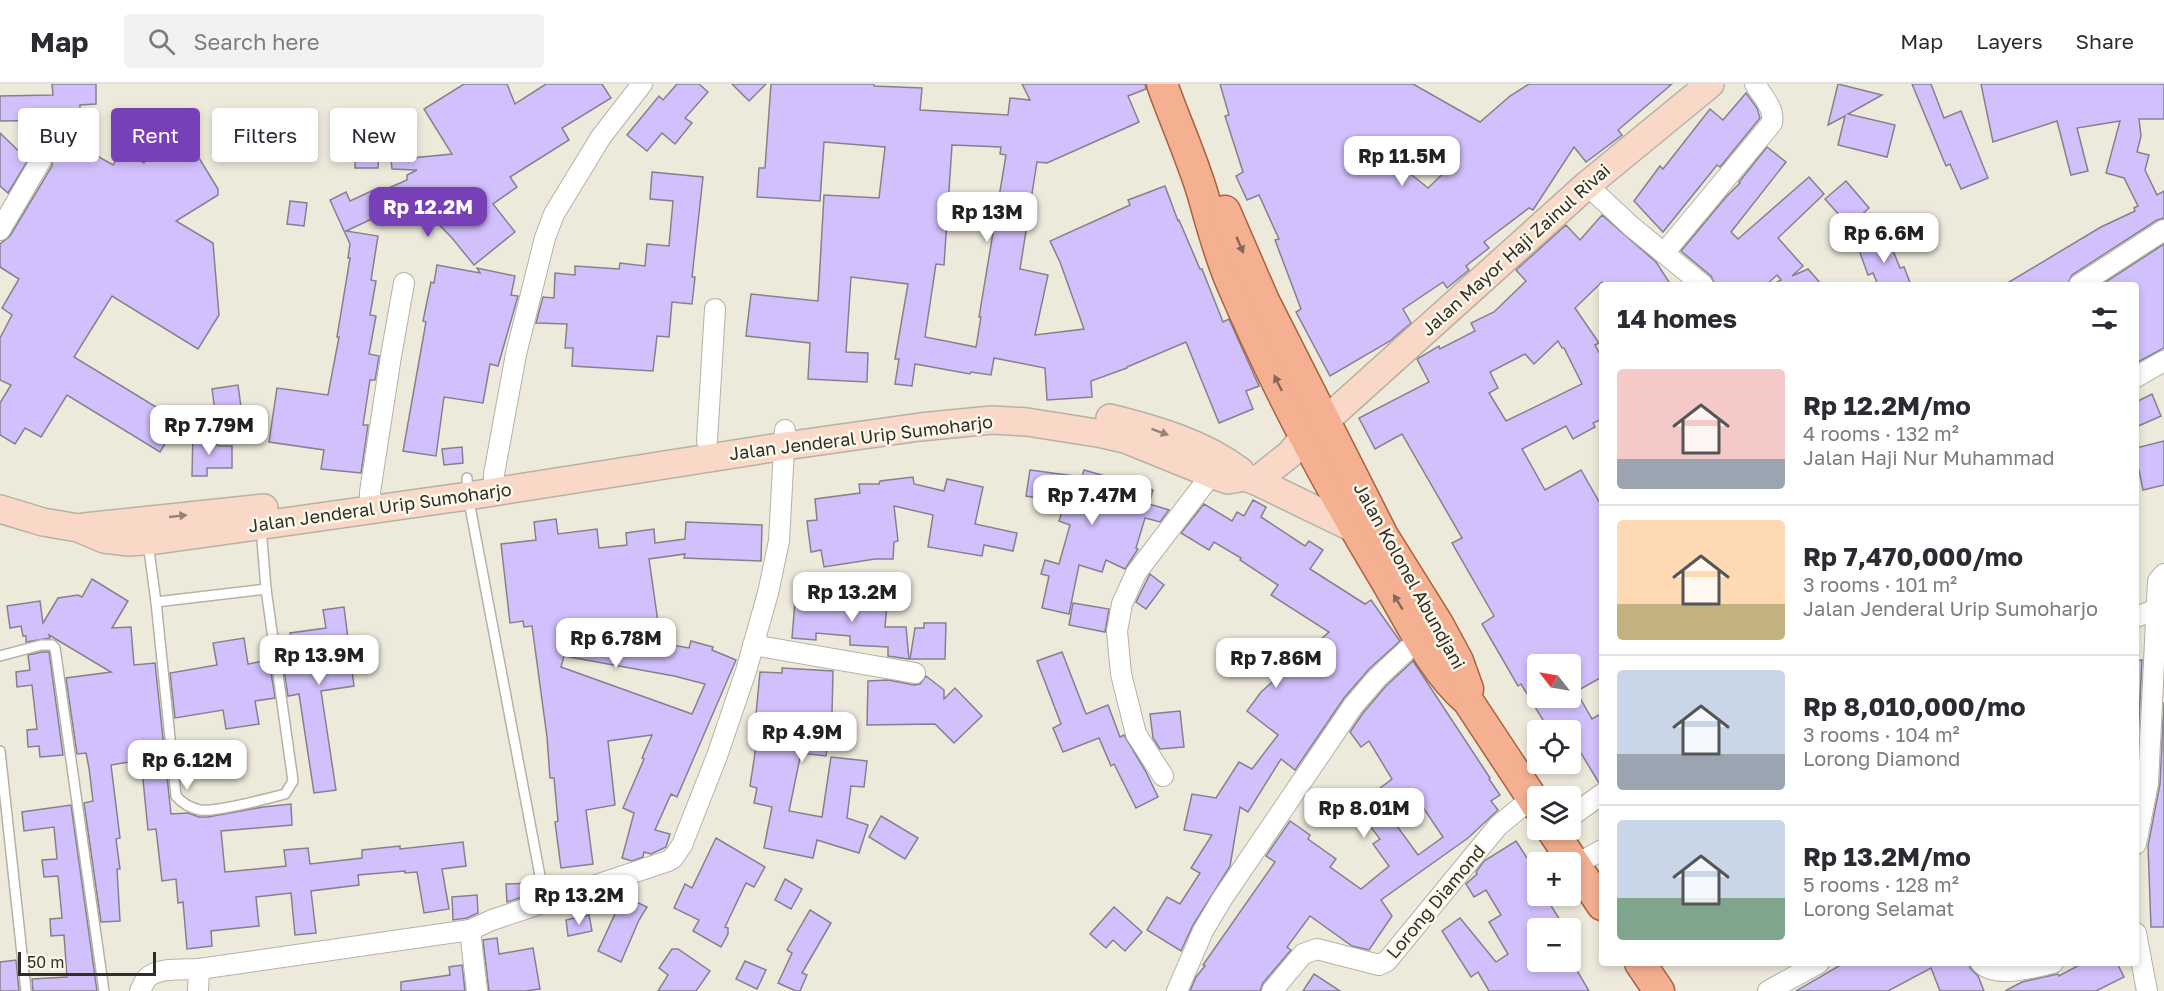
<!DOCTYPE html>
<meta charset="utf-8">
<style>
body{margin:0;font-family:"Golos Text",sans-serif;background:#f2f2f3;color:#2b2b33;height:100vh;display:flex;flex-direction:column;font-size:22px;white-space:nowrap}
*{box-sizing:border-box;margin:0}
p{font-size:20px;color:#7c7c81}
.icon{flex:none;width:33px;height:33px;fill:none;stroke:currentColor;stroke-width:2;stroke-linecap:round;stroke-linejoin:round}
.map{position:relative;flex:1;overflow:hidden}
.details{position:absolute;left:1599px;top:198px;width:540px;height:684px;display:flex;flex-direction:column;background:#fff;border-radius:6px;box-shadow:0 3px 9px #0003}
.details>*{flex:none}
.banner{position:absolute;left:18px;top:24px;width:570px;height:54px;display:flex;gap:12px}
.needle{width:39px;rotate:301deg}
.tools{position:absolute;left:1527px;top:570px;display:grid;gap:12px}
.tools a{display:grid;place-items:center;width:54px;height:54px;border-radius:6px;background:#fff;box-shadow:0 3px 9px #0003;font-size:30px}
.scale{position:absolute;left:18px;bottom:15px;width:138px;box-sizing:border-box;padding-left:6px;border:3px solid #2f2e28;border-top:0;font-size:16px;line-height:21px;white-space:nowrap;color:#2f2e28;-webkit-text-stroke:4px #fbf7e9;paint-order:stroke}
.price{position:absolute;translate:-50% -51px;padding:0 14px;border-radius:12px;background:#fff;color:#222;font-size:20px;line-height:39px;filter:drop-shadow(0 2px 3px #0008)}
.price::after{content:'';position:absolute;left:50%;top:36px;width:18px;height:14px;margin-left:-9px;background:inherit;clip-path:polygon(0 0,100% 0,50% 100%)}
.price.current{background:#7840b6;color:#fff}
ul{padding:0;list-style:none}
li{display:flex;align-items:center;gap:18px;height:150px;padding:0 18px}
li+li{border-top:2px solid #e1e1e2}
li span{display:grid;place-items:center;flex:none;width:168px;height:120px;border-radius:6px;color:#555}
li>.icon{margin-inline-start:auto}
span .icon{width:72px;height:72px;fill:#fffc;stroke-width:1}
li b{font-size:26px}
h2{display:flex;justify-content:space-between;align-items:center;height:72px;padding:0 18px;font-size:26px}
.chip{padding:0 21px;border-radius:6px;background:#fff;box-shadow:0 3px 9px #0003;font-size:21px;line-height:54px}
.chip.current{background:#7840b6;color:#fff}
header{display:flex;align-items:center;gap:36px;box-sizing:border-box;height:84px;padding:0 30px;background:#fff;border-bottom:2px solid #e1e1e2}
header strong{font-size:28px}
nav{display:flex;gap:33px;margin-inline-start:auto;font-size:21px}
.search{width:420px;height:54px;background:#f2f2f3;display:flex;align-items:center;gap:15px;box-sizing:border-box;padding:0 21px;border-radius:6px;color:#7c7c81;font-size:22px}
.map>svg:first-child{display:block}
.building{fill:#d2c0fc;stroke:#84818d;stroke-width:1.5;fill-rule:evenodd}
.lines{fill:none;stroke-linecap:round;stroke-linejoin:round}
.lane-casing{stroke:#b5b2a5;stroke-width:12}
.street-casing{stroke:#b5b2a5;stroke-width:22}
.secondary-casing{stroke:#b5b2a5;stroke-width:30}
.primary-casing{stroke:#aa613d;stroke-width:33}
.lane{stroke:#fff;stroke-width:9}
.street{stroke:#fff;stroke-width:20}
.secondary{stroke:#fad8c8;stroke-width:27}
.primary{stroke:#f4b091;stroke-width:30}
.oneway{fill:#886857}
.oneway2{fill:#948378}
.labels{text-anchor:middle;stroke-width:5;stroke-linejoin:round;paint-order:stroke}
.street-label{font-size:18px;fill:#2f2e28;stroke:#fbf7e9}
</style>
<header>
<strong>Map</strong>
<div class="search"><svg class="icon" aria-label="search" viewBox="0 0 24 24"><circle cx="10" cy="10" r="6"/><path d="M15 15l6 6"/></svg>Search here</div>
<nav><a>Map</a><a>Layers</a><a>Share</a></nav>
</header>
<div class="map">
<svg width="2164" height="907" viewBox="0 0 2164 907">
<rect width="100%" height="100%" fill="#edeadc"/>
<g class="building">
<path d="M52 0H96V20L80 21V44L89 54 80 62 113 81 122 66 144 79 170 38 195 55 191 61 218 105V111L176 137 213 159 219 231 198 265 112 212 74 273 179 337 160 368 67 311 41 353 25 344 15 360 0 351V319L11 301 0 296V254L12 231 2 224 19 195 0 183V160L10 152 52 82V71L48 66 42 64 35 66 68 36 0 37V12L53 11Z"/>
<path d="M464 0H507L515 20 546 0H602L611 14 562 44 569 56 510 93 517 103 493 120 515 148 474 181 452 154 410 111 382 123 385 129 346 147 378 152 371 196 376 197 370 231 376 232 369 270 379 272 375 296H370L363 341H368L361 389 321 385 324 366 269 358 277 304 328 311 339 253H337L350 174H348L350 160 330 116 346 108 350 117 378 104 377 109 407 96V91L417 86 392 85 391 76 452 70 424 25Z"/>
<path d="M677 0H699L708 8 685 34 692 39 675 60 662 49 647 67 627 51 659 12 663 16Z"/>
<path d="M732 0H766L749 17Z"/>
<path d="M771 0H874V2L922 4 920 26 1008 31 1010 14 1030 16 1022 0H1145L1146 5 1128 12 1139 38 1047 79 1037 78 1020 185 1048 191 1035 251 1084 245 1060 178 1050 157 1130 121 1128 116 1165 102 1178 137 1179 136 1200 185H1202L1223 238 1229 235 1259 302 1246 307 1253 325 1219 339 1186 258 1127 283V284L1091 297 1092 313 1047 316 1045 284 994 274 991 291 971 288 970 290 915 280 912 302 895 300 899 275H895L908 200 851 193 846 268 868 269 867 298 808 295 810 259 746 252 751 210 818 217 824 111 879 114 885 63 824 58 820 117 757 113 759 84H765ZM952 61 1001 63 1000 70 1006 71 979 233H981L976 263 925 253 936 180 944 181Z"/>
<path d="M1220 0H1413L1480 38 1510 12 1529 0H1672L1618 46 1622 51 1586 78 1574 63 1533 126 1529 124 1484 158 1489 164 1466 182 1469 186 1447 204 1443 198 1403 225 1411 239 1390 257 1330 292 1296 228 1301 225 1275 156 1279 155 1259 111 1247 116 1236 92 1243 88 1225 32 1229 31ZM1425 55 1458 75 1428 104 1402 83Z"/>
<path d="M1838 0 1882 11 1848 30 1895 41 1887 73 1838 61 1845 32 1828 41Z"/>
<path d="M1912 0H1931L1944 34 1961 27 1988 94 1961 105 1950 80 1946 82Z"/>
<path d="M1981 0H2164V35H2139L2141 52 2137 68 2149 71 2145 86 2157 111 2164 107V134L2157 136 2072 191 2067 201H2004L2101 143 2135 127 2134 124 2138 122 2124 94 2106 89 2120 37 2077 44 2088 87 2071 91 2057 37 1993 58Z"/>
<path d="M1746 9 1757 24 1760 34 1720 83 1717 81 1663 148 1634 117 1660 82 1663 85 1710 25 1723 36Z"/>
<path d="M356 47 380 48 378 84H355Z"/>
<path d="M0 49 26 74 33 68 8 109 0 102Z"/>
<path d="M1767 63 1786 78 1731 148 1738 155 1809 93 1824 110 1778 154 1803 182 1792 192 1808 185 1822 201H1771L1781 196 1777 191 1766 201H1715L1711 192 1681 167 1726 113 1740 99 1739 98Z"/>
<path d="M652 88 703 93 692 193H695L692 220 672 218 669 253 657 252 653 287 572 282 573 264H565L567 240 536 239 543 213 554 214 555 189 575 191V182L619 185 620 179 645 182 647 160 669 162 673 117 650 115Z"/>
<path d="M1846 97 1869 124 1849 142 1825 115Z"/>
<path d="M290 117 307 119 304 142 287 140Z"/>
<path d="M1602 131 1656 178 1671 201H1605L1602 198 1575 224 1599 259 1595 261 1602 274V335L1593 339 1595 343 1573 355 1566 342 1522 365 1545 406 1581 386 1602 423V593L1570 611V580H1538V614H1580L1592 635 1602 629V698L1599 699 1570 651V646H1549L1521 600 1518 602 1482 540 1494 532 1452 459 1462 454 1402 350 1375 365 1359 334 1429 298 1417 275 1439 262 1440 265 1475 247 1471 239 1494 228 1526 197 1516 186 1566 141 1580 156ZM1558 257 1562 264H1564L1582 300 1506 337 1489 309 1498 304 1490 288 1525 270 1534 280Z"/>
<path d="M1888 154 1900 184 1904 183 1911 201H1878L1873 189 1868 191 1859 166Z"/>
<path d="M2164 160V264L2136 279V201H2101Z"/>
<path d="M437 181 480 189 477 184 515 192 511 211 518 212 498 282 490 280 483 319 444 313 436 372 403 367 426 238 423 237 431 198 434 199Z"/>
<path d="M238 301 241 323 215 327 212 305Z"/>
<path d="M2152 310 2161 332 2136 343V318Z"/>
<path d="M193 346 219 362H232V384H207V392H192Z"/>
<path d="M2164 357V401L2143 406 2139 386 2136 387V364Z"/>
<path d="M462 363 463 379 444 381 442 365Z"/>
<path d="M1030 386 1082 393 1084 386 1153 406 1149 420 1169 426 1160 438 1145 434 1136 464 1138 465 1125 485 1106 476 1102 488 1079 481 1069 530 1042 524 1049 492 1041 490 1045 476 1059 480 1070 441 1059 437 1065 418 1026 412Z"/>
<path d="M913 393 914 400 944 407 947 395 983 403 975 440 1017 449 1013 467 984 461 982 472 928 463 933 431 894 422 898 457 894 458 893 475H875L824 483 821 466 811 468 807 437 817 436 815 415 860 409 859 400H879L880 397Z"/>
<path d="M1253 416 1266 423 1261 433 1305 462 1309 457 1323 466 1310 485 1365 520 1371 516 1400 557 1369 585 1344 614 1295 686 1281 675 1248 728 1240 723 1230 782 1193 841 1181 867 1147 846 1167 813 1180 820 1200 789 1191 784 1212 751 1184 746 1192 710 1216 714 1239 678 1252 685 1278 651 1247 627 1261 608 1329 548 1271 511 1278 501 1240 476 1241 474 1214 458 1209 466 1181 449 1204 420 1232 437 1237 428 1244 432Z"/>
<path d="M556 435 558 450 597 445 599 464 627 461 626 449 654 445 655 459 685 455 686 438 762 441 761 477 684 474 685 470 649 475 661 559 689 564 691 557 713 563 712 566 736 576 677 713 671 710 655 746 670 750 666 763 651 770 644 768 643 773 632 777 622 774 634 729 623 724 644 675 642 674 652 651 608 657 615 721 586 726 593 780 561 784 555 738 558 737 554 694H550L547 653 532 542 524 543 523 537 510 539 501 460 536 456 534 438ZM564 572 674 592 705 600 692 630 561 583Z"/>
<path d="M1150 490 1164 501 1146 525 1136 518Z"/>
<path d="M92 495 128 517 112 544 131 543 134 581 155 579 171 730 188 729 199 733H208L263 723 291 720 292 741 221 747 225 788 286 782 284 766 308 764 310 780 362 774V766L400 762V765L463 758 466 782 442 785 449 825 424 829 417 788 405 789V787L358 791 359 801 311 807 316 849 295 851 291 809 256 813 259 842 211 847 212 862 187 865 183 818 178 819 176 795 162 797 156 745 148 746 141 676 111 681 120 754 116 755 120 785H117L120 837 101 838 84 719 93 717 89 684 86 669 77 670 66 594 111 588 49 551 50 554 26 558V552H23L21 542 10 544 7 522 40 517 43 539 58 514 78 511 82 513Z"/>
<path d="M854 507 888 510 885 543H906L909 575 888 572V563L850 561V552L816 549V556L792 554 795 517 853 522Z"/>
<path d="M1073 519 1109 525 1105 548 1069 541Z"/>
<path d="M344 523 354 602 321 607 336 706 314 709 299 610 288 612 282 574 293 572 290 549 326 544 323 526Z"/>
<path d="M924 539H946L945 575H910L915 544H924Z"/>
<path d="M244 554 248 580 269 576 275 614 255 617 259 640 226 645 223 626 175 634 170 589 217 581 213 559Z"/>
<path d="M42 568H49L63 671 40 673 39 662 28 663 27 646 37 645 32 601 17 603 16 588 30 586 28 571Z"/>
<path d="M1062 568 1086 630 1108 621 1120 653 1124 651 1146 688 1158 713 1136 724 1114 680 1111 682 1099 654 1063 668 1053 644 1061 640 1037 577Z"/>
<path d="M2142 576 2136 696V577Z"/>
<path d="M1413 577 1490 694 1489 695 1500 711 1491 717 1498 726 1468 754 1381 816 1392 832 1369 866 1352 862 1310 832 1287 863 1291 866 1263 899 1260 907H1190L1196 893 1205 882 1203 881 1275 778 1266 772 1290 737 1310 751 1308 755 1336 775 1330 783 1361 805 1389 782 1373 760 1380 755 1355 723 1392 695 1369 657 1361 663 1350 648 1363 629 1386 602ZM1412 707 1443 753 1418 771 1386 727Z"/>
<path d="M782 584 833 587 832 629 826 672 801 669 789 727 822 733 831 673 867 677 864 703 851 702 847 734 868 741 859 769 817 756 813 774 764 764 772 723 754 719 757 704 750 702 761 630H756L760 588 782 589Z"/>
<path d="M926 592 944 606V615L955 604 982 632 954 659 935 640 867 641 868 597 888 596 914 601 920 600Z"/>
<path d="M2164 618V843H2151L2148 762 2160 700Z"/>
<path d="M1180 627 1184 663 1160 665 1153 654 1150 630Z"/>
<path d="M71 721 97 907H33L32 895 67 893 64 851 51 852 50 835 62 834 58 792 44 793 42 776 57 775 54 743 24 747 22 728Z"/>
<path d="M881 732 918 754 905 775 869 753Z"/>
<path d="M716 754 765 783 754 803 746 799 725 843 728 844V850L721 863 693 847 699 836 674 824 685 800 692 804Z"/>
<path d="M1516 757 1538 791V812H1545L1565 844H1538V878H1572L1589 907H1489L1478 888 1471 893 1442 847 1460 834 1496 878 1508 870 1489 838 1501 831 1486 806 1474 813 1466 800 1477 790 1476 788 1484 777Z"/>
<path d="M785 795 802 805 791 825 775 816Z"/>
<path d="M534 799 535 809 507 818 506 800Z"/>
<path d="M477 811 478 829 467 834 453 836 452 813Z"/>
<path d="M632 816 647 823 639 836 621 878 598 867 620 819 629 823Z"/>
<path d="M1114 823 1142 848 1125 867 1113 856 1106 864 1090 850Z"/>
<path d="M810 826 831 839 802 889 807 891 800 907H796L778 899 792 869 787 866Z"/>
<path d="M589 831 592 847 568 852 566 836Z"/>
<path d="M497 854 499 870 533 864 540 905 525 907H489L483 856Z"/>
<path d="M672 865H678L710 887 696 907H658L668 891 659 884Z"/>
<path d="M16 876 19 907H0V878Z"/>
<path d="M745 877 766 886 757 905 736 895Z"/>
<path d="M1844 879H1969L1970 884 1978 892 1984 907H1940L1931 884 1888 907H1796Z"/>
<path d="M2083 879H2117L2124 893 2096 907H2005L2022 898 2058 890 2059 892Z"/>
<path d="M462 881 465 907H401V898L450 891 449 883Z"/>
<path d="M1314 890 1340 907H1303Z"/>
</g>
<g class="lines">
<g class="lane-casing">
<g id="lane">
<path d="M467 394 468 412 545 818"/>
<path d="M148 459 156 518 176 712C182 719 191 724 200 726 217 728 266 715 285 710L293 697 266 505 261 444"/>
<path d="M156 518 266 505"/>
<path d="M0 572 41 561H52L55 564 104 907"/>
<path d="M0 667 26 907"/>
</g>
</g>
<g class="street-casing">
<g id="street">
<path d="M1587 101 1632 143 1703 201"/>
<path d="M0 146 41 76"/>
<path d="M1664 169 1772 39C1775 24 1762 12 1755 0"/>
<path d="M2079 201 2164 146"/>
<path d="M2136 293 2164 277"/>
<path d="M707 357 715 225"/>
<path d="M494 408V390L516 270 545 154 554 130 601 53 642 0"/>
<path d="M370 426V408L391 272 404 199"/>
<path d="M2136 533 2157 525"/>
<path d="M753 561 915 589"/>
<path d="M1163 692 1136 650 1121 590 1117 547 1122 520 1136 489 1211 391"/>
<path d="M1570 733 1602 710"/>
<path d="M2136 760 2148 699 2158 497 2164 490"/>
<path d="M1575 781 1602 766"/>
<path d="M2136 849 2147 907"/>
<path d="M1981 879C1996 895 2034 883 2053 879"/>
<path d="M140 907C142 903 144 898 147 894 159 883 184 886 199 885"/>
<path d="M198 907 199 885 470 846"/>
<path d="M477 907 470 846 492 836 668 777 673 774 682 761 717 672 746 587 768 509 779 457 785 346"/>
<path d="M1177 907 1203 847 1222 815 1353 622 1377 594 1420 554"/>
<path d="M1272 907 1303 870 1317 865 1379 881 1387 877 1498 742 1532 714"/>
<path d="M1768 907 1819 879"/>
</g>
</g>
<g class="secondary-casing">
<g id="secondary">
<path d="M1110 334C1154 345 1203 359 1240 387"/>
<path d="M1245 393 1256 397 1355 445 1366 448"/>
<path d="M1256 397 1290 370 1306 351 1325 337 1587 101 1710 0"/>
<path d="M0 425 43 438 78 444 104 455 129 458 157 456 468 412 785 362 920 343 992 336 1027 338 1103 350 1125 355 1219 393 1228 396 1245 393"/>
<path d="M84 443 264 424"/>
</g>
</g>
<g class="primary-casing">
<g id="primary">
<path d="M1162 0C1175 37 1192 74 1203 111 1211 140 1219 170 1231 198 1275 301 1328 401 1386 497 1410 537 1432 586 1468 617L1538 723"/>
<path d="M1225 127 1264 217 1383 452 1438 540 1458 577 1468 605"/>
<path d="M1552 746 1602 821"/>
<path d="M1640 879 1659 907"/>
</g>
</g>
<use href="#lane" class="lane"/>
<use href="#street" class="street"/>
<use href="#secondary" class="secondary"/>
<use href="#primary" class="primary"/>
</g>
<defs><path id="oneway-solid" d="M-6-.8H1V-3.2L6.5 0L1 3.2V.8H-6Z" transform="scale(1.5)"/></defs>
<g class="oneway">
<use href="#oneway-solid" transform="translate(1240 161) rotate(67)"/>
<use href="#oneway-solid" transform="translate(1278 299) rotate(-116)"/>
<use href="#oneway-solid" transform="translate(1398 518) rotate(-121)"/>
</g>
<g class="oneway2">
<use href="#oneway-solid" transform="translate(1160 348) rotate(20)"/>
<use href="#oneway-solid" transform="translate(178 432) rotate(-6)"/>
</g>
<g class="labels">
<g class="street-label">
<text transform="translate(1516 166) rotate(-42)" y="6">Jalan Mayor Haji Zainul Rivai</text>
<text transform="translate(861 354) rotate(-7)" y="6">Jalan Jenderal Urip Sumoharjo</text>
<text transform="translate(380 424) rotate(-8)" y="6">Jalan Jenderal Urip Sumoharjo</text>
<text transform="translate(1409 492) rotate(61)" y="6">Jalan Kolonel Abundjani</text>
<text transform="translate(1436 818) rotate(-50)" y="6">Lorong Diamond</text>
</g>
</g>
</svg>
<div class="tools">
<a><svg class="needle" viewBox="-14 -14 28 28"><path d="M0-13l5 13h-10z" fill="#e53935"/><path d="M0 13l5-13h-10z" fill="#7c7c81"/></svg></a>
<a><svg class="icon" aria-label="locate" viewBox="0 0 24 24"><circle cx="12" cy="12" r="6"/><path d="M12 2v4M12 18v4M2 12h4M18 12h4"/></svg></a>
<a><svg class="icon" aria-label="layers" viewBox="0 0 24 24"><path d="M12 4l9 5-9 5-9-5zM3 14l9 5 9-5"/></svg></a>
<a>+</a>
<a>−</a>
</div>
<div class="scale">50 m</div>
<b class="price" style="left:1402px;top:103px">Rp 11.5M</b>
<b class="price current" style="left:428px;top:154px">Rp 12.2M</b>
<b class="price" style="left:987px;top:159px">Rp 13M</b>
<b class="price" style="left:1884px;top:180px">Rp 6.6M</b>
<b class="price" style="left:209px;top:372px">Rp 7.79M</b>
<b class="price" style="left:1092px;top:442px">Rp 7.47M</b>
<b class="price" style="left:852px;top:539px">Rp 13.2M</b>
<b class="price" style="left:616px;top:585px">Rp 6.78M</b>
<b class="price" style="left:319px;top:602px">Rp 13.9M</b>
<b class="price" style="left:1276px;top:605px">Rp 7.86M</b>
<b class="price" style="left:802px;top:679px">Rp 4.9M</b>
<b class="price" style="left:187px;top:707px">Rp 6.12M</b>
<b class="price" style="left:1364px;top:755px">Rp 8.01M</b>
<b class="price" style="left:579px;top:842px">Rp 13.2M</b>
<div class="banner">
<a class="chip">Buy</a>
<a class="chip current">Rent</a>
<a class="chip">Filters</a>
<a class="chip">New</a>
</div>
<section class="details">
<h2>14 homes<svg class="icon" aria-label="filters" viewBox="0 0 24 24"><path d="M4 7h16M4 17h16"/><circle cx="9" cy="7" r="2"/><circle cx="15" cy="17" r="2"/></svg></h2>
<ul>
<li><span style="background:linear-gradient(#f6c9c9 75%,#9aa5b1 0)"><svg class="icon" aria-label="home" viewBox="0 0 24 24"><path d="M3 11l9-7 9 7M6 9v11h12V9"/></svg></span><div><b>Rp 12.2M/mo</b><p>4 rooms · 132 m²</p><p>Jalan Haji Nur Muhammad</p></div></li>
<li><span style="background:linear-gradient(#ffd9b3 70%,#c2b280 0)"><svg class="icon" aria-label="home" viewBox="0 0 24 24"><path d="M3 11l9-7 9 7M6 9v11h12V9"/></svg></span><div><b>Rp 7,470,000/mo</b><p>3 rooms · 101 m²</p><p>Jalan Jenderal Urip Sumoharjo</p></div></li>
<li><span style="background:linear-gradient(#c9d6e8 70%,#9aa5b1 0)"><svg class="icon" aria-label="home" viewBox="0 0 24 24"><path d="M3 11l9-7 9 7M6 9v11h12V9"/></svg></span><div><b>Rp 8,010,000/mo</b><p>3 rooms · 104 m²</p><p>Lorong Diamond</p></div></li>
<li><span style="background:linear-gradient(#c9d6e8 65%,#7fa58c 0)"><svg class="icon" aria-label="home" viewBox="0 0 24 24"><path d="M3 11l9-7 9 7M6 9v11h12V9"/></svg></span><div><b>Rp 13.2M/mo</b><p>5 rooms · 128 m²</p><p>Lorong Selamat</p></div></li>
</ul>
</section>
</div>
